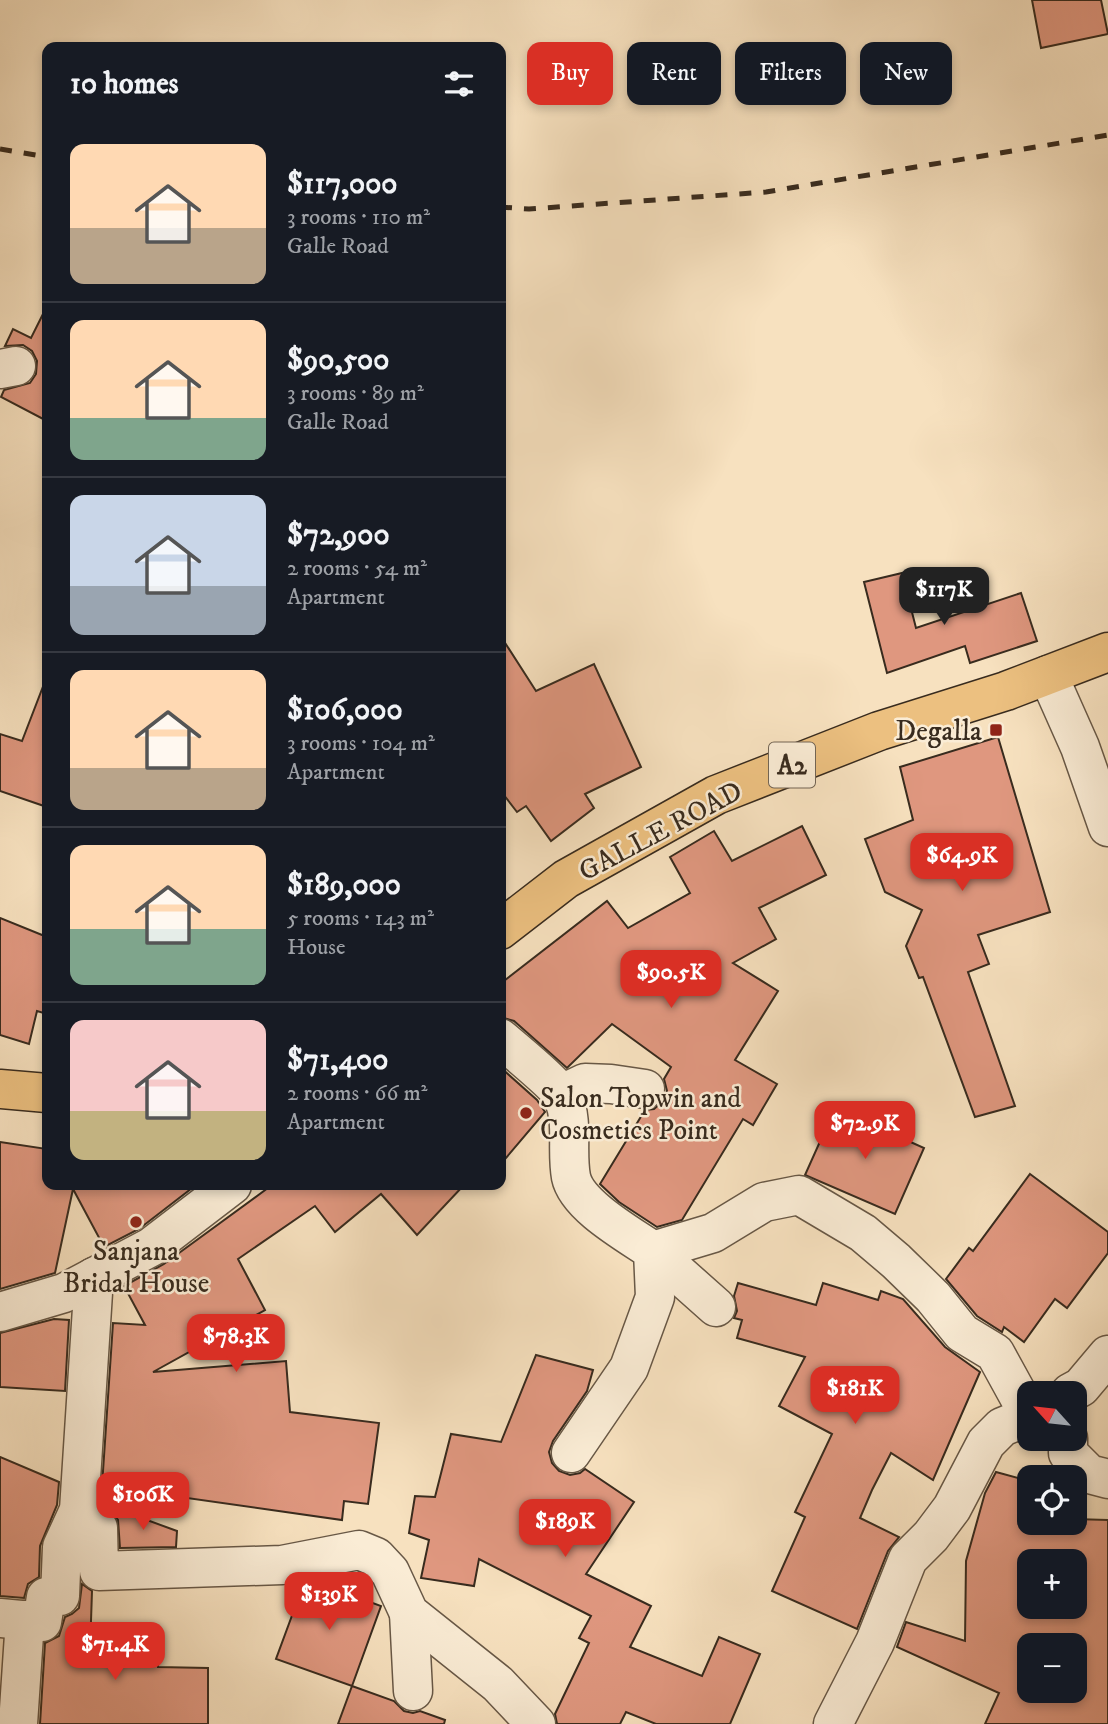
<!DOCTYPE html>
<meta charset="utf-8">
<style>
body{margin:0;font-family:"IM FELL DW Pica",serif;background:#242831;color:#f1f3f6;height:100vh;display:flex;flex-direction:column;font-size:26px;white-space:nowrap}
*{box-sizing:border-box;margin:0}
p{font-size:23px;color:#9ea1a6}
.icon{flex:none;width:38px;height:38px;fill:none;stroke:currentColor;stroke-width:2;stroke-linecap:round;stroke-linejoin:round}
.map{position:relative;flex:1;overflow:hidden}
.details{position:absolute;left:42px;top:42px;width:464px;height:1148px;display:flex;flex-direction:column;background:#171b24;border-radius:14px;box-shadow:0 4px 10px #0003}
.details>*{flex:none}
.guide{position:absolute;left:527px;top:42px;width:476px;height:63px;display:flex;gap:14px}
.needle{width:46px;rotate:297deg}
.buttons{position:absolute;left:1017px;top:1381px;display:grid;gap:14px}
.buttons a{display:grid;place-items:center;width:70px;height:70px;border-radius:14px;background:#171b24;box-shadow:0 4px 10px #0003;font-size:35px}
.price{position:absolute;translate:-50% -60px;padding:0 16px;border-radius:14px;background:#d93025;color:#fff;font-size:23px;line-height:46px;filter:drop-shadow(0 2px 4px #0008)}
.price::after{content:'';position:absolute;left:50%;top:42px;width:21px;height:16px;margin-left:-10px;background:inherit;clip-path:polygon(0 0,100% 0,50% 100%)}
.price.active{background:#222;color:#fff}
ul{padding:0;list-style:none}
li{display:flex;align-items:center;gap:21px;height:175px;padding:0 28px}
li+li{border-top:2px solid #363941}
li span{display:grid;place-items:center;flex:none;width:196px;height:140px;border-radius:14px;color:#555}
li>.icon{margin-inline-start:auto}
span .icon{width:84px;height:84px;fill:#fffc;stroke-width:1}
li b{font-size:30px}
h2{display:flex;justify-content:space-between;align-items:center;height:84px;padding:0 28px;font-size:30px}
.tag{padding:0 24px;border-radius:14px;background:#171b24;box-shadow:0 4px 10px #0003;font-size:24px;line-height:63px}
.tag.active{background:#d93025;color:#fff}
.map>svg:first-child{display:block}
.building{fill:#df977f;stroke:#382b1e;stroke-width:2;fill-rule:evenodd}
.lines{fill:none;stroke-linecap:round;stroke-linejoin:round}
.minor-casing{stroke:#685846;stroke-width:41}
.highway-casing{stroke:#382b1e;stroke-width:41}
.minor{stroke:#faecd5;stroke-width:38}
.highway{stroke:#ecc080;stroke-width:38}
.rail{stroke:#382b1e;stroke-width:5;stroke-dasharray:12 12;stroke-linecap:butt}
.poi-dot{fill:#8f2418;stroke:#faecd5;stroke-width:2.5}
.labels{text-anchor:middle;stroke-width:5;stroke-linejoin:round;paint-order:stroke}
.shield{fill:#faecd5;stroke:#726555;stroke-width:2}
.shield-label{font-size:26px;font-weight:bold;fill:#382b1e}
.poi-label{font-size:28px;fill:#382b1e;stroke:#faecd5;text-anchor:end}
.street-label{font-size:28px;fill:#382b1e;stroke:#faecd5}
</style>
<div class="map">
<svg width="1108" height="1724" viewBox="0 0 1108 1724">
<rect width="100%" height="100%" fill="#f7e1bf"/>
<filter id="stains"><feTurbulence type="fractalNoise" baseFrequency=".00286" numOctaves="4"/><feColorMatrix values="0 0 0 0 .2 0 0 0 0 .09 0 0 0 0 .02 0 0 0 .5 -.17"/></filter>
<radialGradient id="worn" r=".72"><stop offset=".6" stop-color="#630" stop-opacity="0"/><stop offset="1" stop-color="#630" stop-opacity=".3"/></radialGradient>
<g class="building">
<path d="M1032 0H1101L1108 34 1041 48Z"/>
<path d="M47 306V421L1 397 4 390 30 383 36 374 37 361 32 351 23 345 5 346 13 329 31 338Z"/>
<path d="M902 573 916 628 1021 593 1037 641 970 663 965 646 887 673 864 582Z"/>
<path d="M500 635 536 691 594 664 641 767 585 794 594 808 551 841 526 806 517 812 500 790Z"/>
<path d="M44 684 47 685V807L0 791V734L22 741Z"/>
<path d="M998 737 1050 912 978 935 989 964 968 972 1015 1106 975 1117 923 977 919 978 906 946 922 910 885 892 865 839 913 820 900 767Z"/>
<path d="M802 826 826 875 759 908 776 939 733 963 778 991 735 1060 777 1084 753 1125 743 1119 682 1220 657 1227 619 1202 600 1184 645 1110 654 1109 662 1102 667 1091 664 1079 671 1067 612 1024 567 1068 514 1021 500 1017V984L607 901 628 928 690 893 670 857 714 831 732 861Z"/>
<path d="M0 918 47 937V1014L37 1011 29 1044 0 1035Z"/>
<path d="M500 1067 537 1100 545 1112 500 1165Z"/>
<path d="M835 1108 924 1148 895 1214 805 1175Z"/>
<path d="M0 1142 47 1149V1185H196L139 1229 104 1247 73 1189 55 1273 0 1289Z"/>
<path d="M1030 1174 1108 1232V1253L1067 1308 1055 1299 1024 1342 1004 1327 1002 1332 977 1316 946 1279 969 1248 973 1251Z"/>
<path d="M272 1185H464L417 1235 381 1194 335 1232 315 1206 238 1259 265 1310 153 1372 286 1361 290 1412 379 1423 368 1504 344 1501 342 1520 102 1486 113 1323 145 1325 124 1286 164 1264Z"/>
<path d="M738 1283 816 1305 823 1283 878 1300 881 1291 903 1299 945 1347 980 1372 933 1480 891 1453 872 1490 860 1518 899 1537 888 1551 857 1629 772 1591 805 1517 795 1512 832 1434 779 1406 805 1357 737 1338 742 1320 734 1318 737 1311 734 1296Z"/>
<path d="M54 1319 69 1320 65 1391 0 1387V1333Z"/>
<path d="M536 1355 593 1370 587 1391 553 1441 549 1452 552 1463 559 1471 570 1475 580 1473 585 1469 634 1502 586 1574 651 1606 630 1647 702 1676 719 1637 760 1654 730 1724H656L626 1712 620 1724H557L555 1714 589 1643 579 1638 591 1616 479 1559 474 1586 421 1578 429 1540 409 1533 415 1496 435 1497 451 1434 501 1442Z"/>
<path d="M0 1457 59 1482 57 1505 40 1546 39 1577 28 1584 24 1598 0 1596Z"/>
<path d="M996 1472 1029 1481V1522H1074V1519L1108 1520V1724H985L999 1693 897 1647 906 1622 965 1641 966 1561 985 1493ZM1029 1561H1074V1606H1029ZM1029 1645H1074V1690H1029Z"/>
<path d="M106 1505 177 1531 176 1547 120 1548 118 1520Z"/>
<path d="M313 1581 381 1606 352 1686 276 1659 304 1583Z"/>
<path d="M82 1584 92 1591 90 1651 158 1652V1667L208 1668V1724H40L45 1643 59 1636 65 1617 72 1614 79 1608Z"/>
<path d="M352 1686 394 1701 404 1711 413 1713 420 1711 445 1720 444 1724H338Z"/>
</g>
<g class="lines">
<g class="minor-casing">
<g id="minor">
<path d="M0 369 16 366"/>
<path d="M1048 675 1080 747 1108 827"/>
<path d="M500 1038C513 1049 558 1086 563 1097 574 1123 566 1150 571 1177 577 1206 630 1235 653 1251L655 1297 629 1368 571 1453"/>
<path d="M562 1094 585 1083 611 1084 645 1089"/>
<path d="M653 1251 713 1233 764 1202 799 1195 863 1233 896 1261 933 1297 962 1333 995 1353 1029 1415"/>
<path d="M653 1251 716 1307"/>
<path d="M0 1312 64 1293 151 1247 232 1185"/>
<path d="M1070 1393 1081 1387 1108 1355"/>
<path d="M1068 1438V1453L1089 1474 1108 1479"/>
<path d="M79 1510 98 1528 99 1571 282 1565 359 1550 376 1557 390 1572 409 1613 498 1684 536 1724"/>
<path d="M409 1613 413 1691"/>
<path d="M0 1618 42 1622 46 1597 60 1596 62 1547 79 1510 94 1277"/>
<path d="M18 1724 25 1620"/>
<path d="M833 1724 875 1642 908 1559 931 1536 952 1508 986 1443 1002 1427 1029 1416"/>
</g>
</g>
<g class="highway-casing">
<g id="highway">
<path d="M500 930 566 879 716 795 879 731 1006 691 1108 652"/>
<path d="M0 1089 47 1093"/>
</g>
</g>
<use href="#minor" class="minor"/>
<use href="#highway" class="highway"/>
<g class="rail">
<path d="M0 149 47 157"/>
<path d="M500 207 529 209 766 192 1108 135"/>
</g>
</g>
<g class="poi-dot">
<rect x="989" y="723" width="14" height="14" rx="3.5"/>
<circle cx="526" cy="1113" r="7"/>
<circle cx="136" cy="1222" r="7"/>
</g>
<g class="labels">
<rect class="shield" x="769" y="742.5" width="46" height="45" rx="5"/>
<g class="shield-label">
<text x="792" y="774">A2</text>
</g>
<g class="poi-label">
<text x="982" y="740">Degalla</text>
<text x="540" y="1107" text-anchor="start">Salon Topwin and<tspan x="540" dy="32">Cosmetics Point</tspan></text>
<text x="136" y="1260" text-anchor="middle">Sanjana<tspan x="136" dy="32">Bridal House</tspan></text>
</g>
<g class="street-label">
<text transform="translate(660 830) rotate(-28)" y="10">GALLE ROAD</text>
</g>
</g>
<rect width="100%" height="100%" filter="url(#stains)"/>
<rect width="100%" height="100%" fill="url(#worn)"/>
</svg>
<div class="buttons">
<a><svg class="needle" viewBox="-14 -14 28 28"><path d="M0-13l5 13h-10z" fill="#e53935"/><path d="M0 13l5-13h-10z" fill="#9ea1a6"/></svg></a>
<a><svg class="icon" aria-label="locate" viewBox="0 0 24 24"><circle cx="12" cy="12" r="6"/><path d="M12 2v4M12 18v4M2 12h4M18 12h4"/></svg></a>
<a>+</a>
<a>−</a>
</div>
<b class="price active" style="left:944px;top:627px">$117K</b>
<b class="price" style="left:962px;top:893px">$64.9K</b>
<b class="price" style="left:671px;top:1010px">$90.5K</b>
<b class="price" style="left:865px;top:1161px">$72.9K</b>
<b class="price" style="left:236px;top:1374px">$78.3K</b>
<b class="price" style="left:855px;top:1426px">$181K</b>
<b class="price" style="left:143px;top:1532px">$106K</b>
<b class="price" style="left:565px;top:1559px">$189K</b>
<b class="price" style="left:329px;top:1632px">$139K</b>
<b class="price" style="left:115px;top:1682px">$71.4K</b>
<div class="guide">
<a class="tag active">Buy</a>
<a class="tag">Rent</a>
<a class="tag">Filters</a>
<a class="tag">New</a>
</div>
<section class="details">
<h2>10 homes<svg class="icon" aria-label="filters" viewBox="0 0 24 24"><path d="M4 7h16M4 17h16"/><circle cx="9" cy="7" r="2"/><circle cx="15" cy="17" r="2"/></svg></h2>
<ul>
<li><span style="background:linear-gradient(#ffd9b3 60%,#b9a48a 0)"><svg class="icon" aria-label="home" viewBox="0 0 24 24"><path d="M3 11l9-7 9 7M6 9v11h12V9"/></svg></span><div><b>$117,000</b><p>3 rooms · 110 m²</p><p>Galle Road</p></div></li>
<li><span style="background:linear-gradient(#ffd9b3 70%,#7fa58c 0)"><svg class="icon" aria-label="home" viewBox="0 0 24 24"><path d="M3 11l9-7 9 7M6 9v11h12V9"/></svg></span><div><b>$90,500</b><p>3 rooms · 89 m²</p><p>Galle Road</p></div></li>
<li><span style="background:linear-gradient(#c9d6e8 65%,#9aa5b1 0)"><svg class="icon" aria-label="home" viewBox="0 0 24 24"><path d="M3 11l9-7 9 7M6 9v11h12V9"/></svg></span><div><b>$72,900</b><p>2 rooms · 54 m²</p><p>Apartment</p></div></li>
<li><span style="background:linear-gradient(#ffd9b3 70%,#b9a48a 0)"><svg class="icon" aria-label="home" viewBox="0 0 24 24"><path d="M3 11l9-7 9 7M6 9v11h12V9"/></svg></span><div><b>$106,000</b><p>3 rooms · 104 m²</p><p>Apartment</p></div></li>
<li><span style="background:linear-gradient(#ffd9b3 60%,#7fa58c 0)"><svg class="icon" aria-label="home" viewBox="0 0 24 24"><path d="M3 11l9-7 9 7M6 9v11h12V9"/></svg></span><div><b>$189,000</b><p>5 rooms · 143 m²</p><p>House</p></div></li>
<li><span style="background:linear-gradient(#f6c9c9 65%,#c2b280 0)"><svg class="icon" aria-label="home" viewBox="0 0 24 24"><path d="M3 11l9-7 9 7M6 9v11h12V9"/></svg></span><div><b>$71,400</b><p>2 rooms · 66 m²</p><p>Apartment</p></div></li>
</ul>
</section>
</div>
